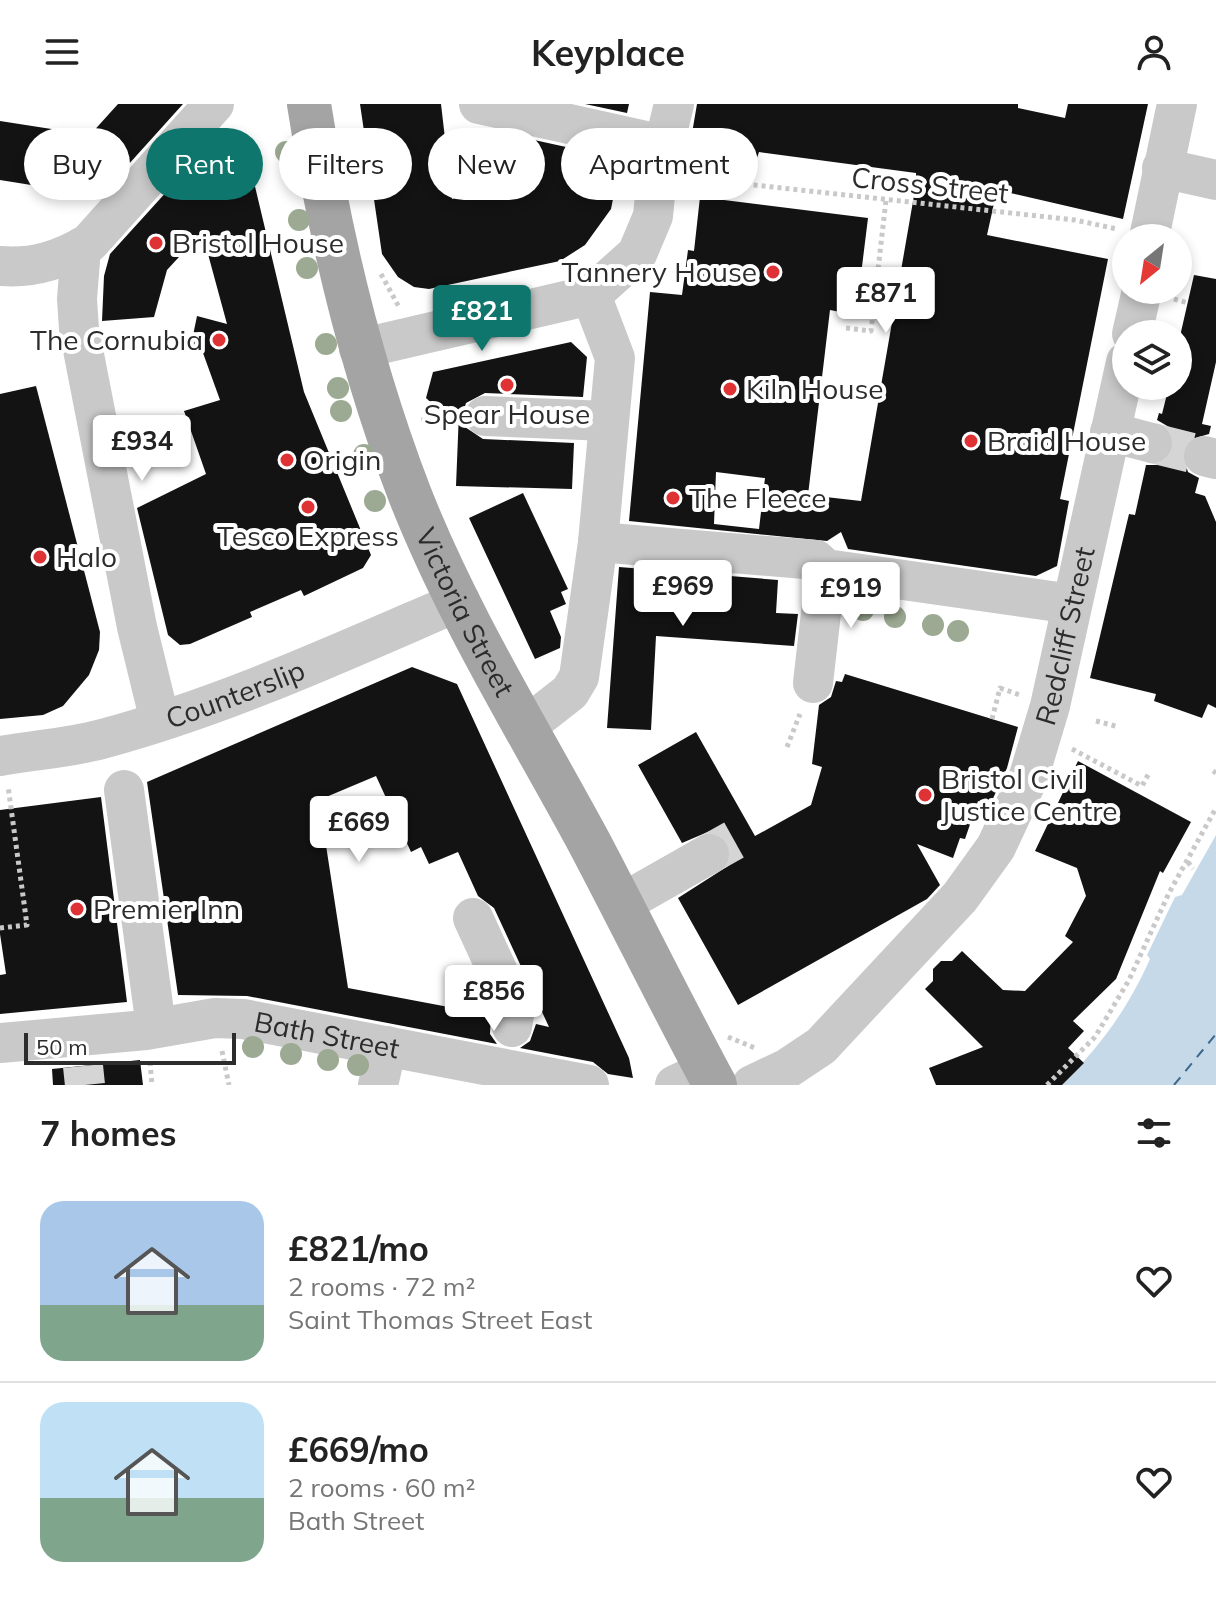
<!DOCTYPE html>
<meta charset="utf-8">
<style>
body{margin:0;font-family:Mulish,sans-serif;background:#f2f2f2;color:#222;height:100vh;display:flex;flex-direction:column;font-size:30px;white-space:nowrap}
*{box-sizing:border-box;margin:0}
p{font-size:26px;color:#767676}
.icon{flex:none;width:44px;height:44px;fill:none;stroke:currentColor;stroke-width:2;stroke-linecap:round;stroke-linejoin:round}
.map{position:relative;height:981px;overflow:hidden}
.panel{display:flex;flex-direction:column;background:#fff;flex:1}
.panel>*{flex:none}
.banner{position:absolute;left:24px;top:24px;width:800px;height:72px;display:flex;gap:16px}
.needle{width:52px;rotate:210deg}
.tools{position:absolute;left:1112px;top:120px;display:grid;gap:16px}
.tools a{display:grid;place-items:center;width:80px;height:80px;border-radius:50%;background:#fff;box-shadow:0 4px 12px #0003;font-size:40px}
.scale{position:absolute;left:24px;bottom:20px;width:212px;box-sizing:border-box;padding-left:8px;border:4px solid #2c2c2c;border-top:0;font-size:22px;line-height:28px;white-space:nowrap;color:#2c2c2c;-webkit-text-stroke:6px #fff;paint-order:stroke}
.price{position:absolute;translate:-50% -68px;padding:0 18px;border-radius:8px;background:#fff;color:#222;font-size:26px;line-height:52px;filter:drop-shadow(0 2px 4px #0008)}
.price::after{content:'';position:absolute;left:50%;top:48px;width:24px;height:18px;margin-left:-12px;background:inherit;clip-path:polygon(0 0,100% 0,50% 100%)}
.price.current{background:#0f766e;color:#fff}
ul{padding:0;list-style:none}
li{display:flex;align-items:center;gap:24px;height:200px;padding:0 40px}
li+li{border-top:2px solid #e0e0e0}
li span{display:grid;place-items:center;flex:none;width:224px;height:160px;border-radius:24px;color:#555}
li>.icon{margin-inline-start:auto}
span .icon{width:96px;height:96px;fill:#fffc;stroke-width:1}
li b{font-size:34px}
h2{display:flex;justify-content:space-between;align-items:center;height:96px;padding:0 40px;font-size:34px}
.pill{padding:0 28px;border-radius:36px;background:#fff;box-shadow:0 4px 12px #0003;font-size:28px;line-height:72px}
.pill.current{background:#0f766e;color:#fff}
header{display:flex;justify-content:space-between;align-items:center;height:104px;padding:0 40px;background:#fff;font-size:36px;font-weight:700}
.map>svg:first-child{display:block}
.water{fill:#c6d9e9}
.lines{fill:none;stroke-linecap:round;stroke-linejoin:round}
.ferry{stroke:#3d688a;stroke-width:2;stroke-dasharray:10 8;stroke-linecap:butt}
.building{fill:#131313;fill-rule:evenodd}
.minor-tunnel{stroke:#d5d5d5;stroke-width:40;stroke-dasharray:40 20;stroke-linecap:butt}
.path{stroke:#c9c9c9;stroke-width:5;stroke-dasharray:4 4;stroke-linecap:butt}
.minor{stroke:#c9c9c9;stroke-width:40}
.major{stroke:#a4a4a4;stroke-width:44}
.tree{fill:#9daa93}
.poi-dot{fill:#df3234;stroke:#fff;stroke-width:3}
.labels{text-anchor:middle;stroke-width:8;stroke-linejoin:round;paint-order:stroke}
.street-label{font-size:28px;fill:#2c2c2c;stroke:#fff}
.poi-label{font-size:28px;fill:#2c2c2c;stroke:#fff;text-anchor:start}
</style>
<header><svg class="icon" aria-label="menu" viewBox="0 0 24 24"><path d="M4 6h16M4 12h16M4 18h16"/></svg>Keyplace<svg class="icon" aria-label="person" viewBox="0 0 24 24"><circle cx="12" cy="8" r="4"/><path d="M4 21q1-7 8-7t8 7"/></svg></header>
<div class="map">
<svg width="1216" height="981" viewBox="0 0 1216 981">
<rect width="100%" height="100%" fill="#fff"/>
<path class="water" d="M1216 731V981H1062C1102 939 1126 908 1150 855L1147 851 1175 793 1182 791Z"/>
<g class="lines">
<path class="ferry" d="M1174 981 1216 930"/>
</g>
<g class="building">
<path d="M118 0H183L100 92 0 76V17L90 31Z"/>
<path d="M360 0H441L452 95 517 81 525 34 621 55 611 105 585 141 560 157 429 185 414 183 398 173 382 150Z"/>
<path d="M585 0H629L627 9Z"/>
<path d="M697 0H1018V4L1065 14 1068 0H1148L1123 115 997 86 987 131 1108 155 1060 395 1069 397 1057 462 1036 472 848 445 841 428 827 437 629 417 650 188 682 191 688 146 694 147 700 93 868 114 856 211 830 206 808 391 861 397 916 80V69L759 48 755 60 689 47ZM716 368 765 374 759 425 714 420Z"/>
<path d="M248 53 304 288 371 451 363 464 304 492 301 486 250 508 252 513 190 540 180 541 168 531 137 404 206 370 184 307 220 296 203 249 190 246 197 212 227 220 202 128 167 166 154 213 102 217 104 172 110 150 189 63Z"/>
<path d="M1194 171 1216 175V258L1202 320 1211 322 1209 330 1188 336 1182 347 1188 368 1199 374 1195 389 1205 392 1216 418V604L1208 600 1202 614 1154 597 1156 590 1090 574 1129 410 1135 411 1146 361H1159L1174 346V334L1169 323 1157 316 1159 309 1162 310 1169 282H1178V241Z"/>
<path d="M571 238 587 253 583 293 485 289 466 299 462 312 465 323 483 335 574 339 572 385 456 382 459 308 440 307 426 294 433 268Z"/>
<path d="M36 282 100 528 99 546 89 571 63 602 43 611 0 615V290Z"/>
<path d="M523 389 568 485 561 488 566 500 550 507 561 533 560 544 535 555 469 414Z"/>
<path d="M619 463 778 476 776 509 798 510 794 542 656 532 651 626 607 624Z"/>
<path d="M412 563 457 580 629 954 633 974 608 970 593 958 520 944 530 937 536 920 549 923 494 804 478 792 458 748 429 760 421 743 411 748 376 672 319 696 348 884 491 911 490 930 497 940 247 892 178 891 147 678Z"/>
<path d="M845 570 1018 623 1007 664 990 701 978 697 965 735 960 734 953 754 917 740 940 781 927 795 738 901 678 794 728 762 732 751 729 739 721 731 710 727 682 739 638 661 696 628 755 732 811 701 822 663 812 660 819 601 831 593 836 577 842 578Z"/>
<path d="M1078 657 1191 718 1163 769 1160 767 1116 875 1073 917 1084 927 1068 944 1084 959 1062 981H936L929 964 983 943 925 885 933 877V865L941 857H952L962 847 1003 886 1025 887 1073 838 1065 832 1086 792 1077 764 1035 747Z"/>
<path d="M101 693 127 898 0 910V871L6 870 0 830V706Z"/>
<path d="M140 956 143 981H53L52 965Z"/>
</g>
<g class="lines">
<g class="minor-tunnel">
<path d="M1152 339 1204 352"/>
<path d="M709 750 734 736"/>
<path d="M83 962 85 981"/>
</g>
<g class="path">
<path d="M690 74 1075 116 1117 125"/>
<path d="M381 170 399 203"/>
<path d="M1174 195 1188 199"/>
<path d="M846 224 871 227 886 96"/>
<path d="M421 316 455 317"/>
<path d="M992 615 1000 584 1020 591"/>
<path d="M1096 617 1119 623"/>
<path d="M787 643 800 610"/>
<path d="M1072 645 1142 682 1149 669"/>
<path d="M1213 667 1216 669"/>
<path d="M1188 758 1193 765"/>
<path d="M0 824 27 821 8 682"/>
<path d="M728 933 755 944"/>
<path d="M222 947 229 981"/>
<path d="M150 958 152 981"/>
<path d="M1047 981 1095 933 1129 876 1169 789 1216 704"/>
</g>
<g class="minor">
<path d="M479 0 664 41"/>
<path d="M1162 64 1216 76"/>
<path d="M1149 134 1177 0"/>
<path d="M81 144 77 195 79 225 137 523 160 617"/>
<path d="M0 162C33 165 61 156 89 139L214 0"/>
<path d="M1132 230 1142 186"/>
<path d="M359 245 591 191 637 150 653 112 657 70 674 0"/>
<path d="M485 312 607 317"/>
<path d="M1110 328 1152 339"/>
<path d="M1204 352 1216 355"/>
<path d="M598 438 816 456 826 465 1072 500"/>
<path d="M813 579 826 465"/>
<path d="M524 624 570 588 579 573 598 438 615 254 591 191"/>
<path id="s1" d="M0 652C34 646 69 644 102 635 225 602 344 547 460 497"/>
<path d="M124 686 156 923"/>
<path d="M621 800 709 750"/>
<path d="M473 814 515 905 512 923"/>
<path id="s2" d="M0 939 146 926 215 914 243 915 589 981"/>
<path d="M378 981 387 942"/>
<path d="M675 981 707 966"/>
<path id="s3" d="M752 981 788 964 821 942 960 793 996 743 1029 672 1050 602 1126 258"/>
</g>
<path class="major" id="s4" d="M309 0C330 134 361 264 410 391 458 513 528 625 590 740 632 820 672 901 715 981"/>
</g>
<g class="tree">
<circle cx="286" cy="48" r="11"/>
<circle cx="299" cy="116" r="11"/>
<circle cx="307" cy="164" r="11"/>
<circle cx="326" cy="240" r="11"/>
<circle cx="338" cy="284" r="11"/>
<circle cx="341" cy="307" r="11"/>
<circle cx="364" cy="351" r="11"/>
<circle cx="375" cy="397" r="11"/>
<circle cx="863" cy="506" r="11"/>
<circle cx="895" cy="513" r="11"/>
<circle cx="933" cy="521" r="11"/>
<circle cx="958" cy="527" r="11"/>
<circle cx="253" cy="943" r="11"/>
<circle cx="291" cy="950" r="11"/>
<circle cx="328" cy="956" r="11"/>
<circle cx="358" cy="961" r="11"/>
</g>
<g class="poi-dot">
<circle cx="156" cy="139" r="8"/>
<circle cx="773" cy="168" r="8"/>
<circle cx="219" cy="236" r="8"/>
<circle cx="507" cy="281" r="8"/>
<circle cx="730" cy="285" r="8"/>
<circle cx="971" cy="337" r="8"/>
<circle cx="287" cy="356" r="8"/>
<circle cx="673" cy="394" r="8"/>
<circle cx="308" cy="403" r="8"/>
<circle cx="40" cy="453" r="8"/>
<circle cx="925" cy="691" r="8"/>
<circle cx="77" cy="805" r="8"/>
</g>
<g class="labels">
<g class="street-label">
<text transform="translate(930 81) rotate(6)" y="10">Cross Street</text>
<text dy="10" stroke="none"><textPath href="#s4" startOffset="534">Victoria Street</textPath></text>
<text dy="10" stroke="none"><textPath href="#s3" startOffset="568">Redcliff Street</textPath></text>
<text dy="10" stroke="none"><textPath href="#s1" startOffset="244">Counterslip</textPath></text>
<text dy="10" stroke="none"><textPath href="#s2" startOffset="330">Bath Street</textPath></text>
</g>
<g class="poi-label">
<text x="172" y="149">Bristol House</text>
<text x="757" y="178" text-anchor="end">Tannery House</text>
<text x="203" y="246" text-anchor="end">The Cornubia</text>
<text x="746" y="295">Kiln House</text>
<text x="507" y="320" text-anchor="middle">Spear House</text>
<text x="987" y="347">Braid House</text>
<text x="303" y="366">Origin</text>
<text x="689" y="404">The Fleece</text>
<text x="308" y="442" text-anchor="middle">Tesco Express</text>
<text x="56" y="463">Halo</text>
<text x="941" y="685">Bristol Civil<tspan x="941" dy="32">Justice Centre</tspan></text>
<text x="93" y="815">Premier Inn</text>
</g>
</g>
</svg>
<div class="tools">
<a><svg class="needle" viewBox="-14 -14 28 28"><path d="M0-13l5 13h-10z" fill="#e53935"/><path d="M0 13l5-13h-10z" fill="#767676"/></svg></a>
<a><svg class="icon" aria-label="layers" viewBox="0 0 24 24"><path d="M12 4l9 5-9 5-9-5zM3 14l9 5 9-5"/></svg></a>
</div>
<div class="scale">50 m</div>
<b class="price" style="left:886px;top:231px">£871</b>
<b class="price current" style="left:482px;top:249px">£821</b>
<b class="price" style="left:142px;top:379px">£934</b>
<b class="price" style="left:683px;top:524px">£969</b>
<b class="price" style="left:851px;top:526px">£919</b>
<b class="price" style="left:359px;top:760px">£669</b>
<b class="price" style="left:494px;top:929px">£856</b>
<div class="banner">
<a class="pill">Buy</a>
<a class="pill current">Rent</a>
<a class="pill">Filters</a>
<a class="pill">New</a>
<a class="pill">Apartment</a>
</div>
</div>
<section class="panel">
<h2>7 homes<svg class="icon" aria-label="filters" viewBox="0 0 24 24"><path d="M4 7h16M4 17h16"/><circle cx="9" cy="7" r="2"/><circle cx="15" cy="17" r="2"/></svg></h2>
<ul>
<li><span style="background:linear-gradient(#a9c7e8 65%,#7fa58c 0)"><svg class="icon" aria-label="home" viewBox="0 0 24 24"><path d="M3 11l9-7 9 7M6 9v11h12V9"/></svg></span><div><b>£821/mo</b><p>2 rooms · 72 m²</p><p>Saint Thomas Street East</p></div><svg class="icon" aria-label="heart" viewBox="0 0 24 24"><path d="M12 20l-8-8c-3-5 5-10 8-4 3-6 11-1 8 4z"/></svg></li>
<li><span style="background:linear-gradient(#bfe0f5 60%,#7fa58c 0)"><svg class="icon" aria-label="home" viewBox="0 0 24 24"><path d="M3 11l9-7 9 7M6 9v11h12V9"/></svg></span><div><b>£669/mo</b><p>2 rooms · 60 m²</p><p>Bath Street</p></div><svg class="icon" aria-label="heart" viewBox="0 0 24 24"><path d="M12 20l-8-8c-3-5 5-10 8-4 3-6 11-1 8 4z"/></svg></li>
</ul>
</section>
